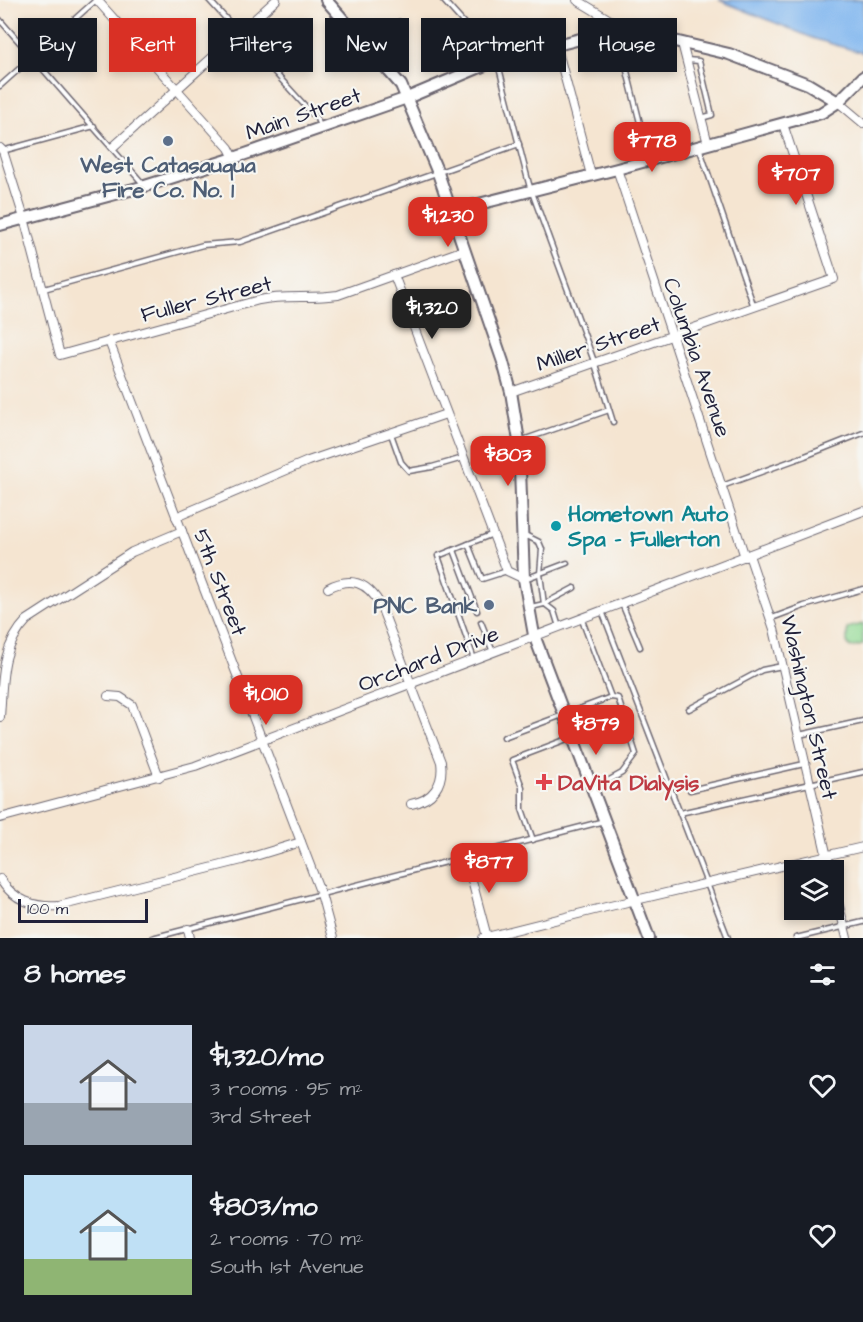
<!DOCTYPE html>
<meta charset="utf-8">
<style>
body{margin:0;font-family:"Architects Daughter",sans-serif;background:#20242c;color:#f1f3f6;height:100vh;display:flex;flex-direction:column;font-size:22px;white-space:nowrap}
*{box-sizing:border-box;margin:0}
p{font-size:20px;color:#9ea1a6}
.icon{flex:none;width:33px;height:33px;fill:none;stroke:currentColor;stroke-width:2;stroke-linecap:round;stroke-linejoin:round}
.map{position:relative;height:938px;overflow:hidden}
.details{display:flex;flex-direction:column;background:#171b24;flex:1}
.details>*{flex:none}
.hud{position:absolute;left:18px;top:18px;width:828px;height:54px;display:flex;gap:12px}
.fabs{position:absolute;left:784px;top:860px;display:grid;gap:12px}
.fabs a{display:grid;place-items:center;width:60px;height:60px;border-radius:0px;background:#171b24;box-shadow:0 3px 9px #0003;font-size:30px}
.scale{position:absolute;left:18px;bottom:15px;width:130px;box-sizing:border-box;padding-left:6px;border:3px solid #22223b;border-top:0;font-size:16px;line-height:21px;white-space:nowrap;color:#22223b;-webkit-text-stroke:4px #f6f6f2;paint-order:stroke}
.price{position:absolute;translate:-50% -51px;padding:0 14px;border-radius:12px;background:#d93025;color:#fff;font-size:20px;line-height:39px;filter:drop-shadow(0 2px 3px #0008)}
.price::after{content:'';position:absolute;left:50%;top:36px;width:18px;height:14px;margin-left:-9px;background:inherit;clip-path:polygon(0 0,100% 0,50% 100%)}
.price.on{background:#222;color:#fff}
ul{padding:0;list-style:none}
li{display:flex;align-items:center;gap:18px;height:150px;padding:0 24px}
li span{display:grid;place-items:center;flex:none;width:168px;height:120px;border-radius:0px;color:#555}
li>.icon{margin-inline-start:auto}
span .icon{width:72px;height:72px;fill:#fffc;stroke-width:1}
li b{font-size:26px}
h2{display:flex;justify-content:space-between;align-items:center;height:72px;padding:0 24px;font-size:26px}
.pill{padding:0 21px;border-radius:0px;background:#171b24;box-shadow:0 3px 9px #0003;font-size:21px;line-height:54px}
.pill.on{background:#d93025;color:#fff}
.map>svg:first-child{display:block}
.green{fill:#93da94;stroke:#5a7e68;stroke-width:1.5}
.water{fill:#80b6ef;stroke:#516c95;stroke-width:1.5}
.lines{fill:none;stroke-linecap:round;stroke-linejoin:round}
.lane-casing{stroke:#6c6670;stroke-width:7}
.street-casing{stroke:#6c6670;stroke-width:10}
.secondary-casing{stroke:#6c6670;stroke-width:14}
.lane{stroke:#fff;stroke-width:4}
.street{stroke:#fff;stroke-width:8}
.secondary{stroke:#fff;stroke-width:10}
.service-dot{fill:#5c6f8a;stroke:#f6f6f2;stroke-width:2}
.culture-dot{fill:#0f9aa8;stroke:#f6f6f2;stroke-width:2}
.health-dot{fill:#e0444e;stroke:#f6f6f2;stroke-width:2}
.labels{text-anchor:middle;stroke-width:4.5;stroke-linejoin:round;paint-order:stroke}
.street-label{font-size:22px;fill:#22223b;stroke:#f6f6f2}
.service-label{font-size:22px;font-weight:bold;fill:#4e5e75;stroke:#f6f6f2}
.culture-label{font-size:22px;font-weight:bold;fill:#0d838f;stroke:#f6f6f2;text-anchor:start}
.health-label{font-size:22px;font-weight:bold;fill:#be3a42;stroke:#f6f6f2;text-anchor:start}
</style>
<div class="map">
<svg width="863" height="938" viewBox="0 0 863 938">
<rect width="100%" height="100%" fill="#f6f6f2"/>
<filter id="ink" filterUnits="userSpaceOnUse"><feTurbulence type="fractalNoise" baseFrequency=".0167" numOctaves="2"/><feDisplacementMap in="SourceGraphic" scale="12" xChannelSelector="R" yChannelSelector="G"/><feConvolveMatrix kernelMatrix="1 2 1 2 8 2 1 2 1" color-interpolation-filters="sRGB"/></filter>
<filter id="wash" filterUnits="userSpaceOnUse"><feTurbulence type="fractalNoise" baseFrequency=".008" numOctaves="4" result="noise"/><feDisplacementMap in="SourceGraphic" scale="24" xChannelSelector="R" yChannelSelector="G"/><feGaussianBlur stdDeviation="1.35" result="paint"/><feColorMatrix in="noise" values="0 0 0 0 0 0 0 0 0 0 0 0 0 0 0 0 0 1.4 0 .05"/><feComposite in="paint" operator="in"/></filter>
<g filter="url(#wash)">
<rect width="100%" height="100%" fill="#f5e5d1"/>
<path class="green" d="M863 624V645L850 648 847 642V628Z"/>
<path class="water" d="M719 0H863V53L815 39Z"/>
</g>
<g filter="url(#ink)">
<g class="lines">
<g class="lane-casing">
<g id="lane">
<path d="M209 0 317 119 320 126"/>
<path d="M443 0 497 60 529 184 595 364 613 422"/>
<path d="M0 20 144 185"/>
<path d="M617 31 649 159"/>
<path d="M369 46 399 22"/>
<path d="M687 60 699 61 712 115 701 118"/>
<path d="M385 64 404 50"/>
<path d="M0 86 96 0"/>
<path d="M699 147 754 307"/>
<path d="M2 151 94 126"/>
<path d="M44 289 203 245 240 242 519 144"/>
<path d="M391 434 401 462 409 471 432 467 463 458"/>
<path d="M520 441 609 410"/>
<path d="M722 486 805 456 863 433"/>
<path d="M523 534 539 542 542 549 540 574 544 604 531 607"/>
<path d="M468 544 482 579 507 571"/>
<path d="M454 550 477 611"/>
<path d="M525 579 567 563"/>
<path d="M544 604 574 588"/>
<path d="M545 604 554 611 559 627"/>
<path d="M622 604 640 647"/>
<path d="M602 611 728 938"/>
<path d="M772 618 804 606 863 589"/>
<path d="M481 622 493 652"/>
<path d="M474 659 438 556 493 534"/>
<path d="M689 709 762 670 782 666"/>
<path d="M799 735 863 721"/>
<path d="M504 737 611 697 582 620"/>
<path d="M593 789 622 773 636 754 618 698 611 697"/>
<path d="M690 790 804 764"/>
<path d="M680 813 863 772"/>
<path d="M533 840 522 809V787L512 760 570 738"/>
<path d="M152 938 604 821"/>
<path d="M796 938 863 922"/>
</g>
</g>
<g class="street-casing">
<g id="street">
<path d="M97 0 229 148 234 158"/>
<path d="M577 0 615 23 616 30"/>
<path d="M682 43 708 144"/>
<path d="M556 44 591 175"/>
<path d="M838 102 863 123"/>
<path d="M113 147 276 0"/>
<path d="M0 148 3 151 24 218 60 355 259 300C285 295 312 299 338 295L464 250"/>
<path d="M617 169 745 557"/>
<path d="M394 275 507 571 524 579"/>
<path d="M109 341 321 894 333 938"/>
<path d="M511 392 834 279 783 124"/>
<path d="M176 517 308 461 446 414"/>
<path d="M749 555 774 629 830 870"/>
<path d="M328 588C351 576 367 582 380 604L441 762C444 784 433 800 411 804"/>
<path d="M108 696 120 697 132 705 159 777"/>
<path d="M0 717C3 681 0 648 27 620L132 552 182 531"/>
<path d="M0 818 195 766 863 511"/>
<path d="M466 858 487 937"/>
<path d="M0 879C13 900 35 908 59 906L242 860 301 842"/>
<path d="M834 886 847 938"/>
<path d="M188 929 190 938"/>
<path d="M483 938 606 907 863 847"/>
</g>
</g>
<g class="secondary-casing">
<g id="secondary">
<path d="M326 0 401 85 438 173 503 362 511 392 519 441 524 579 534 635 649 938"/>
<path d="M451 211 617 169 821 113 838 102 863 77"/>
<path d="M0 225 145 186 234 158 407 98 497 60 616 30H628L729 54 808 84 838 102"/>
</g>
</g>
<use href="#lane" class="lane"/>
<use href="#street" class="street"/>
<use href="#secondary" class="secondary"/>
</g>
</g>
<g class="service-dot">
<circle cx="168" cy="141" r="6"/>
<circle cx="489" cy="605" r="6"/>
</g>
<circle class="culture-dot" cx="556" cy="526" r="6"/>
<path class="health-dot" d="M541 773h6v6h6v6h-6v6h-6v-6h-6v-6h6z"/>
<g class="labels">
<g class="street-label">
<text transform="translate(303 113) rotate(-19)" y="8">Main Street</text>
<text transform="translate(206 298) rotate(-14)" y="8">Fuller Street</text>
<text transform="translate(598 343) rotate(-19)" y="8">Miller Street</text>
<text transform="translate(698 357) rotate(71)" y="8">Columbia Avenue</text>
<text transform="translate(221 582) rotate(69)" y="8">5th Street</text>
<text transform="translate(428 658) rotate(-21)" y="8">Orchard Drive</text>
<text transform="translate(810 707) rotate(77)" y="8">Washington Street</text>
</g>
<g class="service-label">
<text x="168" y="172">West Catasauqua<tspan x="168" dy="25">Fire Co. No. 1</tspan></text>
<text x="477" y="613" text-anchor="end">PNC Bank</text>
</g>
<g class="culture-label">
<text x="568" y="521">Hometown Auto<tspan x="568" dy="25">Spa - Fullerton</tspan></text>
</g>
<g class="health-label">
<text x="558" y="790">DaVita Dialysis</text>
</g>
</g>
</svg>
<div class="fabs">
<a><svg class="icon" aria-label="layers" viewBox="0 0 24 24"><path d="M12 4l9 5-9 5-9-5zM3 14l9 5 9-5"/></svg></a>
</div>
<div class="scale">100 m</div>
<b class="price" style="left:652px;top:173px">$778</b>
<b class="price" style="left:796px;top:206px">$707</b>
<b class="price" style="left:448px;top:248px">$1,230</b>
<b class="price on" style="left:432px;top:340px">$1,320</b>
<b class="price" style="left:508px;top:487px">$803</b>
<b class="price" style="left:266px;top:726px">$1,010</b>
<b class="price" style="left:596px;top:756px">$879</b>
<b class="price" style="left:489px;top:894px">$877</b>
<div class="hud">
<a class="pill">Buy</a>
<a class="pill on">Rent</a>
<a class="pill">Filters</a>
<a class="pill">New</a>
<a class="pill">Apartment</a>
<a class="pill">House</a>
</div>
</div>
<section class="details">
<h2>8 homes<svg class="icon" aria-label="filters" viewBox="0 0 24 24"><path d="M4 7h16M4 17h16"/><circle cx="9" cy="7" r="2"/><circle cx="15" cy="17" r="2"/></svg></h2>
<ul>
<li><span style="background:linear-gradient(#c9d6e8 65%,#9aa5b1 0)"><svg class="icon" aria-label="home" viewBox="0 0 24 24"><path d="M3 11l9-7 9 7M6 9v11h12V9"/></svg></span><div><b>$1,320/mo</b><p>3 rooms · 95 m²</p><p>3rd Street</p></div><svg class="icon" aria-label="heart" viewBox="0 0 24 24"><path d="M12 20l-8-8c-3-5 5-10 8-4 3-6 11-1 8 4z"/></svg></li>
<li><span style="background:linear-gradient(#bfe0f5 70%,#8fb573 0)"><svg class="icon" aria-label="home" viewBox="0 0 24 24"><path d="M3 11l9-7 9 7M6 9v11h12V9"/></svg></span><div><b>$803/mo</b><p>2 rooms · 70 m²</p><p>South 1st Avenue</p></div><svg class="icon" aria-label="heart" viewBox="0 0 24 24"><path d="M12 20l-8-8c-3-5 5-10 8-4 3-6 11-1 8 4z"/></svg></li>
</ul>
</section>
